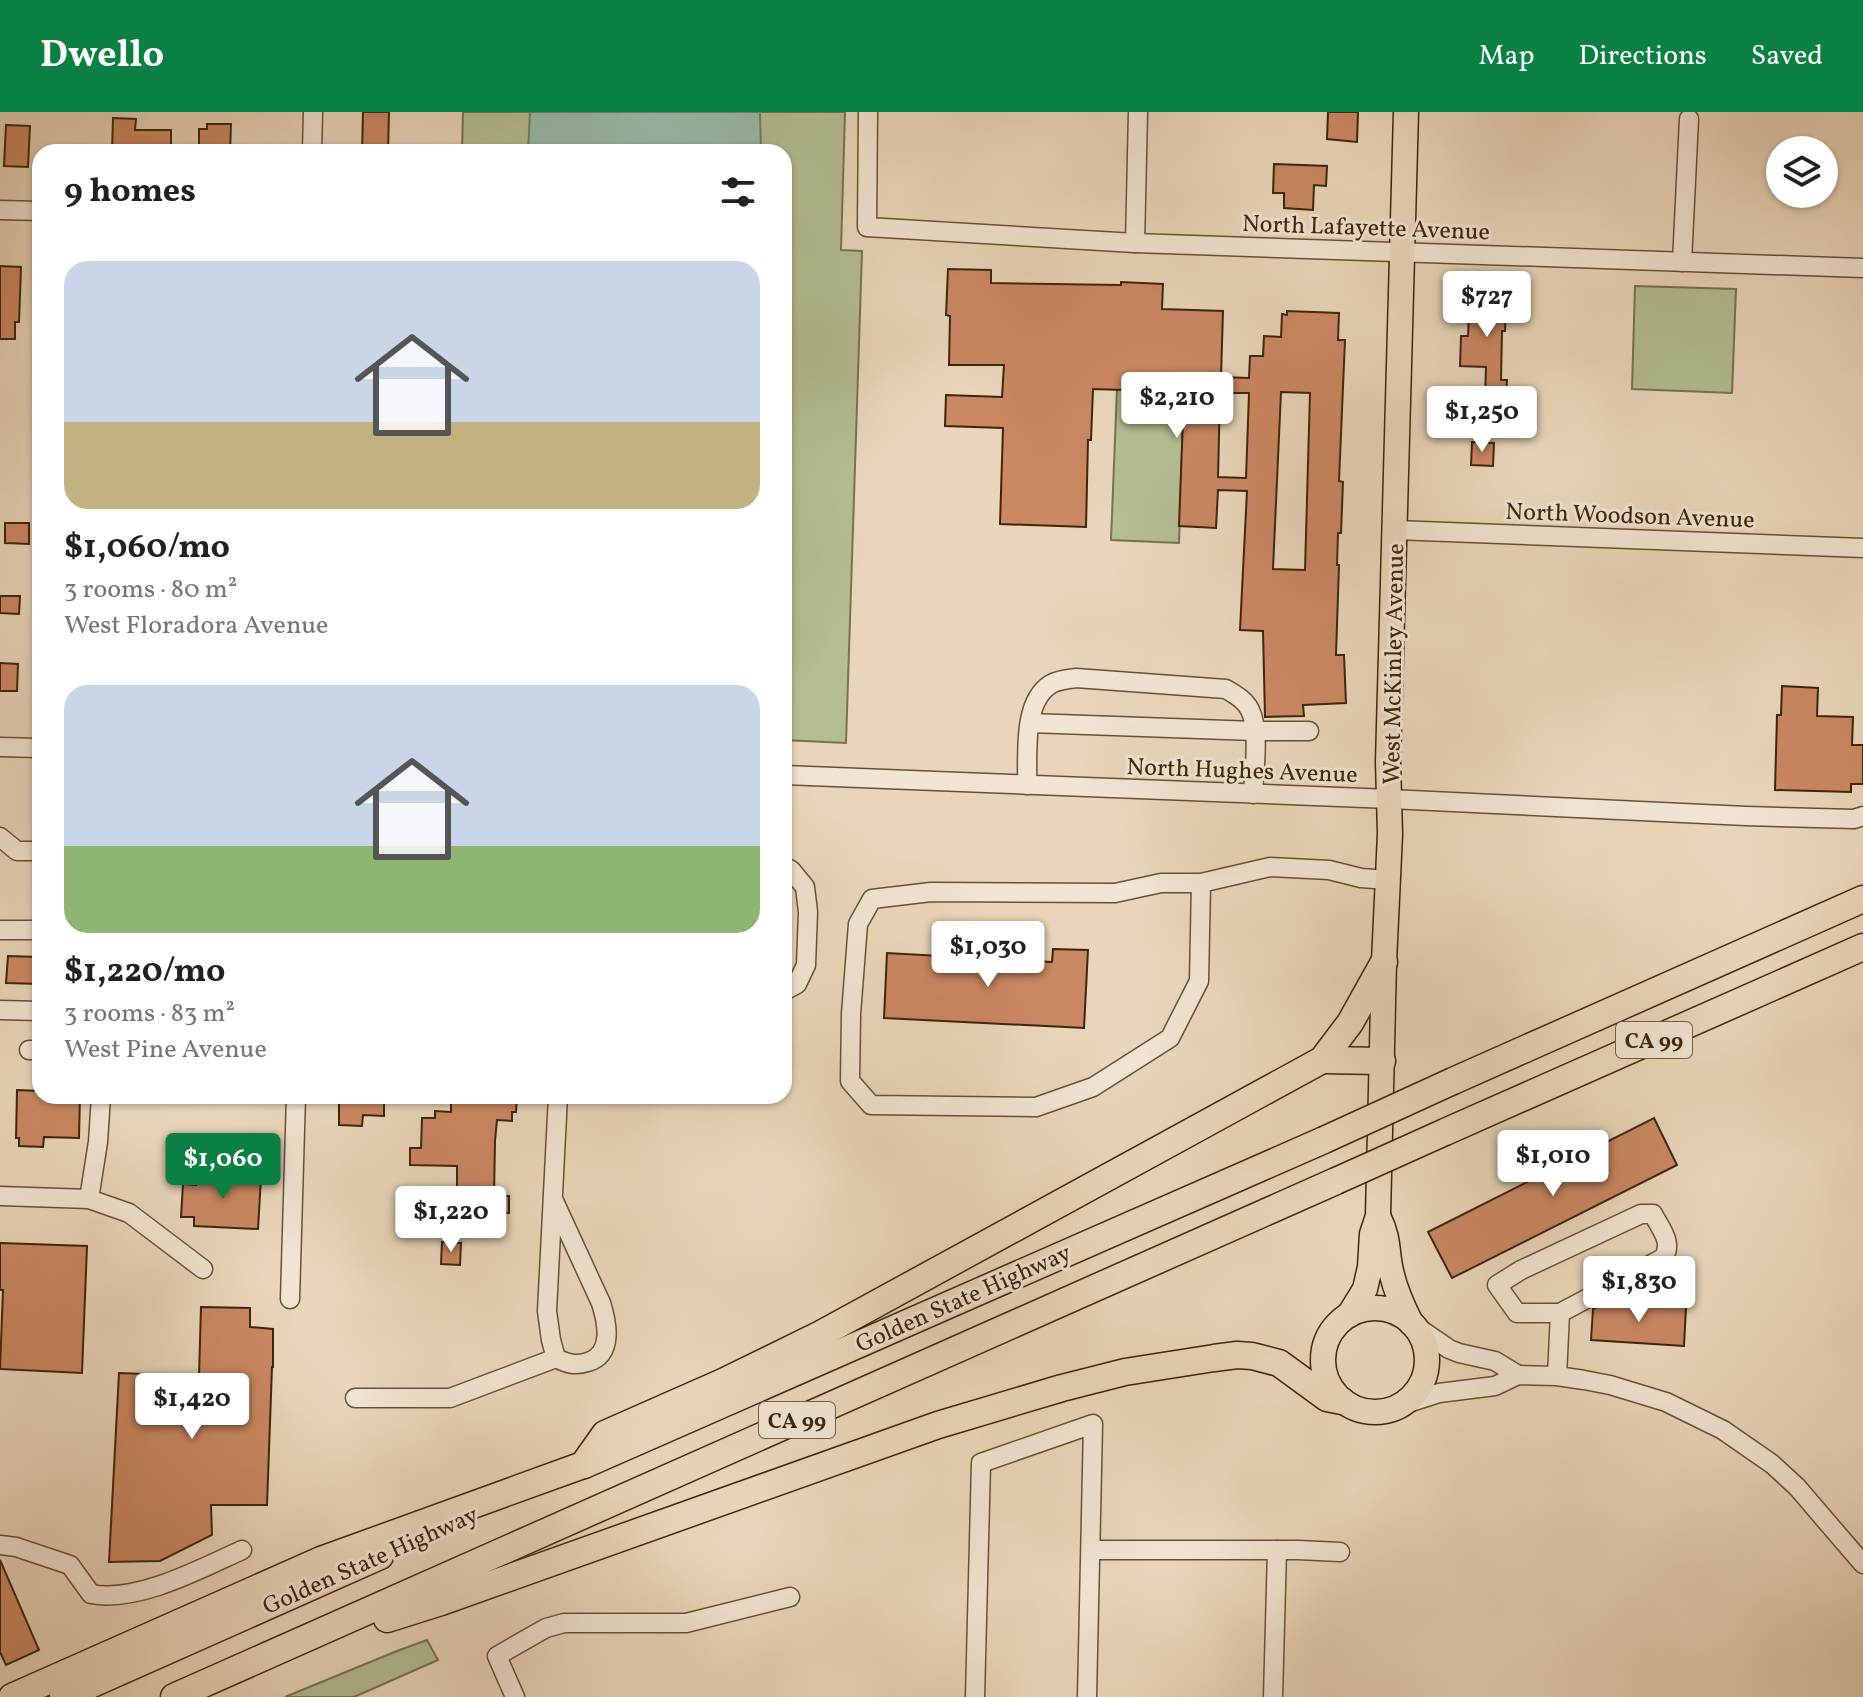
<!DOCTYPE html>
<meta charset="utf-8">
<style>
body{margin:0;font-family:Vollkorn,serif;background:#f6f6f6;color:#202124;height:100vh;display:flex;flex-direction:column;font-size:30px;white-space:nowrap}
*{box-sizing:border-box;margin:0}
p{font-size:26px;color:#757577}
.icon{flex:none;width:44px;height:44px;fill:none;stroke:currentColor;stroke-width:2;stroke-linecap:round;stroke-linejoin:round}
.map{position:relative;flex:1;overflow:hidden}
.panel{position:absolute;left:32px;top:32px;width:760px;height:960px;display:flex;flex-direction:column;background:#fff;border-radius:24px;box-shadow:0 2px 6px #0004}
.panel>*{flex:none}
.controls{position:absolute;left:1766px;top:24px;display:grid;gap:16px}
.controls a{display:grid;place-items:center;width:72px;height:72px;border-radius:50%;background:#fff;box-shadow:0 2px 6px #0004;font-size:40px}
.price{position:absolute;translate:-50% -68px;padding:0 18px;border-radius:8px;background:#fff;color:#222;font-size:26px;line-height:52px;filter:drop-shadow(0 2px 4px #0008)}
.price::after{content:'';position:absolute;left:50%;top:48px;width:24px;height:18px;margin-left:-12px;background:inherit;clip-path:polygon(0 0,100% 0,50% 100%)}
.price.current{background:#0b8043;color:#fff}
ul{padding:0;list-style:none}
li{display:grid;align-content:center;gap:16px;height:424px;padding:0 32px}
li span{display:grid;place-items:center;height:248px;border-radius:24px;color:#555}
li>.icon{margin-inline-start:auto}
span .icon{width:144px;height:144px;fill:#fffc;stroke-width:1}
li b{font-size:34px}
h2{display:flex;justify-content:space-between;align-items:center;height:96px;padding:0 32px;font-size:34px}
header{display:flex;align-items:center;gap:48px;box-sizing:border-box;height:112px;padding:0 40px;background:#0b8043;color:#fff}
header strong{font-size:38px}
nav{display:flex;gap:44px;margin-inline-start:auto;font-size:28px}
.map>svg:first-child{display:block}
.green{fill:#b3be92;stroke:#78724e;stroke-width:2}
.water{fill:#99baaa;stroke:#757e6a;stroke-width:2}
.building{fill:#ca8863;stroke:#3e2509;stroke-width:2;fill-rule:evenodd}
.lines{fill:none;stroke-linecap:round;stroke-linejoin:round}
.minor-casing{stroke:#695135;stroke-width:21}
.major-casing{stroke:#3e2509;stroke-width:27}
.highway-casing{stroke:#3e2509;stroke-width:29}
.minor{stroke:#f1e4d2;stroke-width:18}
.major{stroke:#e9d6ba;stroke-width:24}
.highway{stroke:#e9d6ba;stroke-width:26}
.highway-bridge-casing{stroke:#3e2509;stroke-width:29;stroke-linecap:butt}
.highway-bridge{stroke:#e9d6ba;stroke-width:26}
.labels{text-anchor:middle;stroke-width:6;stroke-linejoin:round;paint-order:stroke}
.shield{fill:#f1e4d2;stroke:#745e45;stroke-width:2}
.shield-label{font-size:22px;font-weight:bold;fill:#3e2509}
.street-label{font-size:24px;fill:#3e2509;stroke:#f1e4d2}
</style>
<header>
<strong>Dwello</strong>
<nav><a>Map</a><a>Directions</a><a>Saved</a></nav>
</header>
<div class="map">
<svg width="1863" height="1585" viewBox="0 0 1863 1585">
<rect width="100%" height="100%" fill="#e9d6ba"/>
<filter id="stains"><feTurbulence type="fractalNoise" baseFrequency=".0025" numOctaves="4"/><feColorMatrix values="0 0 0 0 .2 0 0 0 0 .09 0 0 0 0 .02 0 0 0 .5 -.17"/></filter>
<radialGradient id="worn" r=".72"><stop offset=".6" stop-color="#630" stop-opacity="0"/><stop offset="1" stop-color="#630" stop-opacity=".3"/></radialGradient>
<g class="green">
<path d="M463 0H845L841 138 862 139 846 631 784 628V40H462Z"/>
<path d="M1635 174 1736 177 1732 281 1632 277Z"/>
<path d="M1117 277 1184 280 1179 431 1111 428Z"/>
<path d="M427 1528 438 1548 354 1585H285L397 1539Z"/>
</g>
<path class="water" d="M530 0H760L761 40H528Z"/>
<g class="building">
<path d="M363 0H389L388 40H362Z"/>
<path d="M1328 0H1358L1357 30 1327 27Z"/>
<path d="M113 6 136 7 135 18H171V40H112Z"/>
<path d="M207 12H231L230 40H199V17H207Z"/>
<path d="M6 13 30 14 28 55 4 54Z"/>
<path d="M1274 52 1327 54 1326 74 1314 73 1313 98 1284 96V81H1273Z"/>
<path d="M0 154 21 155 19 210H15V227H0Z"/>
<path d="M948 157 991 158V171L1121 173V170L1163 172 1162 197 1223 199 1221 265 1249 266 1250 244H1263L1264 224 1281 225 1282 202 1287 203V199L1339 201 1338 228H1345L1339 369 1343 370 1341 421H1338L1337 453H1339L1336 543H1344L1346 591 1303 593 1304 604 1265 605 1263 519 1240 518 1247 379 1218 378 1216 416 1179 414 1184 280 1093 277 1091 328H1088L1086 415 1000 412 1003 316 945 314 946 283 1002 285 1004 253H949L950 204 946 203ZM1281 280 1310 281 1305 458 1273 457ZM1220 281H1249L1246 366 1218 365Z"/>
<path d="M1470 180 1507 182 1506 184H1513L1512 198H1506L1505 219H1502L1501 268H1507L1506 286 1485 285 1486 255 1460 254 1461 224H1468Z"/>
<path d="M1472 330 1494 331 1493 354 1471 353Z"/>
<path d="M5 411H29V432L5 431Z"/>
<path d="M0 484H20L19 502 0 501Z"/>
<path d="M0 551 18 552 17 579H0Z"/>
<path d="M1782 574 1818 576 1817 604 1853 605 1852 633H1863V672H1851V680L1775 678 1777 603H1781Z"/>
<path d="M1053 837 1088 838 1084 916 884 906 887 841 1052 850Z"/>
<path d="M8 844 40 845V872L6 871Z"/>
<path d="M17 978 40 979V984H80L79 1026 44 1025 43 1035 19 1034V1026H16Z"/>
<path d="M339 984 384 985V1004L363 1003 362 1014 339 1013Z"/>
<path d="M451 984H517L516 1000H512V1009L497 1008 495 1029 494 1084H509V1101L450 1099 449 1111 424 1110 425 1094 433 1083H457V1054L410 1053V1036H421L422 1006H435V999L451 1000Z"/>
<path d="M1654 1006 1677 1053 1452 1166 1428 1120Z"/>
<path d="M196 1062 261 1065 258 1117 194 1114V1105H181L183 1072 196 1073Z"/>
<path d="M442 1130 461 1131 460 1153 441 1152Z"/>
<path d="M0 1131 87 1134 82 1261 0 1257 3 1178H0Z"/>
<path d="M1606 1190 1686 1195 1684 1234 1591 1228 1593 1197Z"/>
<path d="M201 1195 250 1196V1215L273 1217V1255H272L267 1393H211L212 1423 160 1449 109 1450 119 1261 199 1264Z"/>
<path d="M0 1448 39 1538 6 1553 0 1540Z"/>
</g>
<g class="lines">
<g class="minor-casing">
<g id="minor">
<path d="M868 0 867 115 1135 131 1863 156"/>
<path d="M312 40 313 0"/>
<path d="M0 98 40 99"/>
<path d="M1135 131 1138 0"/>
<path d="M1682 150 1689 7"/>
<path d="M1395 418 1863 436"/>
<path d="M1030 611 1255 619H1309"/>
<path d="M0 635 40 636"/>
<path d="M784 663 1390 687 1746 704 1854 707 1863 704"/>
<path d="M1027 673C1028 642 1022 590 1051 572 1058 568 1068 567 1076 566L1226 577C1236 583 1245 588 1250 598 1260 618 1254 660 1253 682"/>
<path d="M0 725 17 739H40"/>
<path d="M784 754 791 758 805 775 808 800 806 853 797 872 784 879"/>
<path d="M1201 771 1199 869 1170 926 1093 975 1036 995 871 993 850 969 851 902 858 812 872 787 931 780 1115 781 1161 771H1201L1270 755 1329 758 1361 766 1388 768"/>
<path d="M0 818H40"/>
<path d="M0 898 40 899"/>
<path d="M29 938H40"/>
<path d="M0 1084 89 1087 129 1101 203 1157"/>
<path d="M89 1087 98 1030 101 984"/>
<path d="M554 1089 601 1191C607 1210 614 1242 588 1250 575 1254 568 1252 556 1246L551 1228 547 1199 558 984"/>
<path d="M290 1187 296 984"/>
<path d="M1411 1211 1449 1237 1459 1241 1495 1249 1518 1263"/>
<path d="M1557 1264 1560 1201 1663 1146C1674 1131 1660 1116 1653 1102H1641L1521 1158 1497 1173 1517 1201H1560"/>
<path d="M355 1286H450L556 1246"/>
<path d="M1402 1293 1439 1281 1495 1274 1518 1263 1557 1264 1584 1268 1610 1273 1666 1290 1723 1318 1772 1352 1797 1375 1863 1452"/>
<path d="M0 1433 16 1435 70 1453 91 1482C137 1491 200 1457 242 1438"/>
<path d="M1091 1438H1298L1340 1440"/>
<path d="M515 1585 497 1544 546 1516 564 1511H686L790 1485"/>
<path d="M975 1585 981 1351 1093 1312 1087 1585"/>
<path d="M1273 1585 1277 1438"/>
</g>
</g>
<g class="major-casing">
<g id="major">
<path d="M1379 1106C1390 1128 1386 1141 1392 1163 1396 1180 1403 1195 1411 1211"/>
<circle cx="1375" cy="1248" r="52"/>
<path d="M1349 1203 1365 1177 1370 1155 1372 1122 1378 1104 1384 850 1390 722 1388 650 1406 0"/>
</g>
</g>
<g class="highway-casing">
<g id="highway">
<path d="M1322 948 1382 949"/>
<path d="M1453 969 1863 787"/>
<path d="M1445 1020 1863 835"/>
<path d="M584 1353 1324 1028"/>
<path d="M387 1507 441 1490 938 1313 1062 1276 1125 1260 1214 1246 1237 1243 1252 1244 1279 1251 1327 1286 1342 1289"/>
<path d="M12 1585 321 1448 583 1353 605 1322 723 1270 821 1222 1322 948 1350 911 1384 850"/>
<path d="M63 1585 380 1444"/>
<path d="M174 1585 1336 1069"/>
</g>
</g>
<use href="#minor" class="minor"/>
<use href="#major" class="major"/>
<use href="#highway" class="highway"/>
<g class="highway-bridge-casing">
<g id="highway-bridge">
<path d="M1324 1028 1453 969"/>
<path d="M1336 1069 1445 1020"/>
</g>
</g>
<use href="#highway-bridge" class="highway-bridge"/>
</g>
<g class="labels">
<g class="shield">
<rect x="1616" y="910" width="76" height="36" rx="6"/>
<rect x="759" y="1290" width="76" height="36" rx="6"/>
</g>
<g class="shield-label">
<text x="1654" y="936">CA 99</text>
<text x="797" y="1316">CA 99</text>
</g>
<g class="street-label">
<text transform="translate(1366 115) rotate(2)" y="8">North Lafayette Avenue</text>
<text transform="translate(1630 403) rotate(2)" y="8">North Woodson Avenue</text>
<text transform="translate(1393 552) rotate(-89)" y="8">West McKinley Avenue</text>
<text transform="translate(1242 658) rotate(2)" y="8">North Hughes Avenue</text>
<text transform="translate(963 1186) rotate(-24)" y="8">Golden State Highway</text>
<text transform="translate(370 1448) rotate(-24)" y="8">Golden State Highway</text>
</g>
</g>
<rect width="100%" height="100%" filter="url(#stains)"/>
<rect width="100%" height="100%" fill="url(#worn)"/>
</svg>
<div class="controls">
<a><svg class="icon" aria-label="layers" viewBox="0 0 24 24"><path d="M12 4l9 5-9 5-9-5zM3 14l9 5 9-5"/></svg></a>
</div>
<b class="price" style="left:1487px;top:227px">$727</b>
<b class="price" style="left:1177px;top:328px">$2,210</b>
<b class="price" style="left:1482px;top:342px">$1,250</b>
<b class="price" style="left:988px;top:877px">$1,030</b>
<b class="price" style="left:1553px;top:1086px">$1,010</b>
<b class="price current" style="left:223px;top:1089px">$1,060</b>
<b class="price" style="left:451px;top:1142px">$1,220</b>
<b class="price" style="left:1639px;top:1212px">$1,830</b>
<b class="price" style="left:192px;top:1329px">$1,420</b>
<section class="panel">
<h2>9 homes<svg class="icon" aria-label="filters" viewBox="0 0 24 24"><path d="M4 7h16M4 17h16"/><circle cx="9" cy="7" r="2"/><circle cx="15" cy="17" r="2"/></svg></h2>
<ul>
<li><span style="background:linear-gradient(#c9d6e8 65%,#c2b280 0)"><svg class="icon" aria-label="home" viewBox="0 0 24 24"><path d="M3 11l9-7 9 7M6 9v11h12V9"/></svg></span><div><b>$1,060/mo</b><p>3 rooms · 80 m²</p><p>West Floradora Avenue</p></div></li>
<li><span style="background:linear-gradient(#c9d6e8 65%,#8fb573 0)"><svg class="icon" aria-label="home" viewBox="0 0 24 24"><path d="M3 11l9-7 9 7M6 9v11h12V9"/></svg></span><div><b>$1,220/mo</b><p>3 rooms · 83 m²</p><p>West Pine Avenue</p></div></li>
</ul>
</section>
</div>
